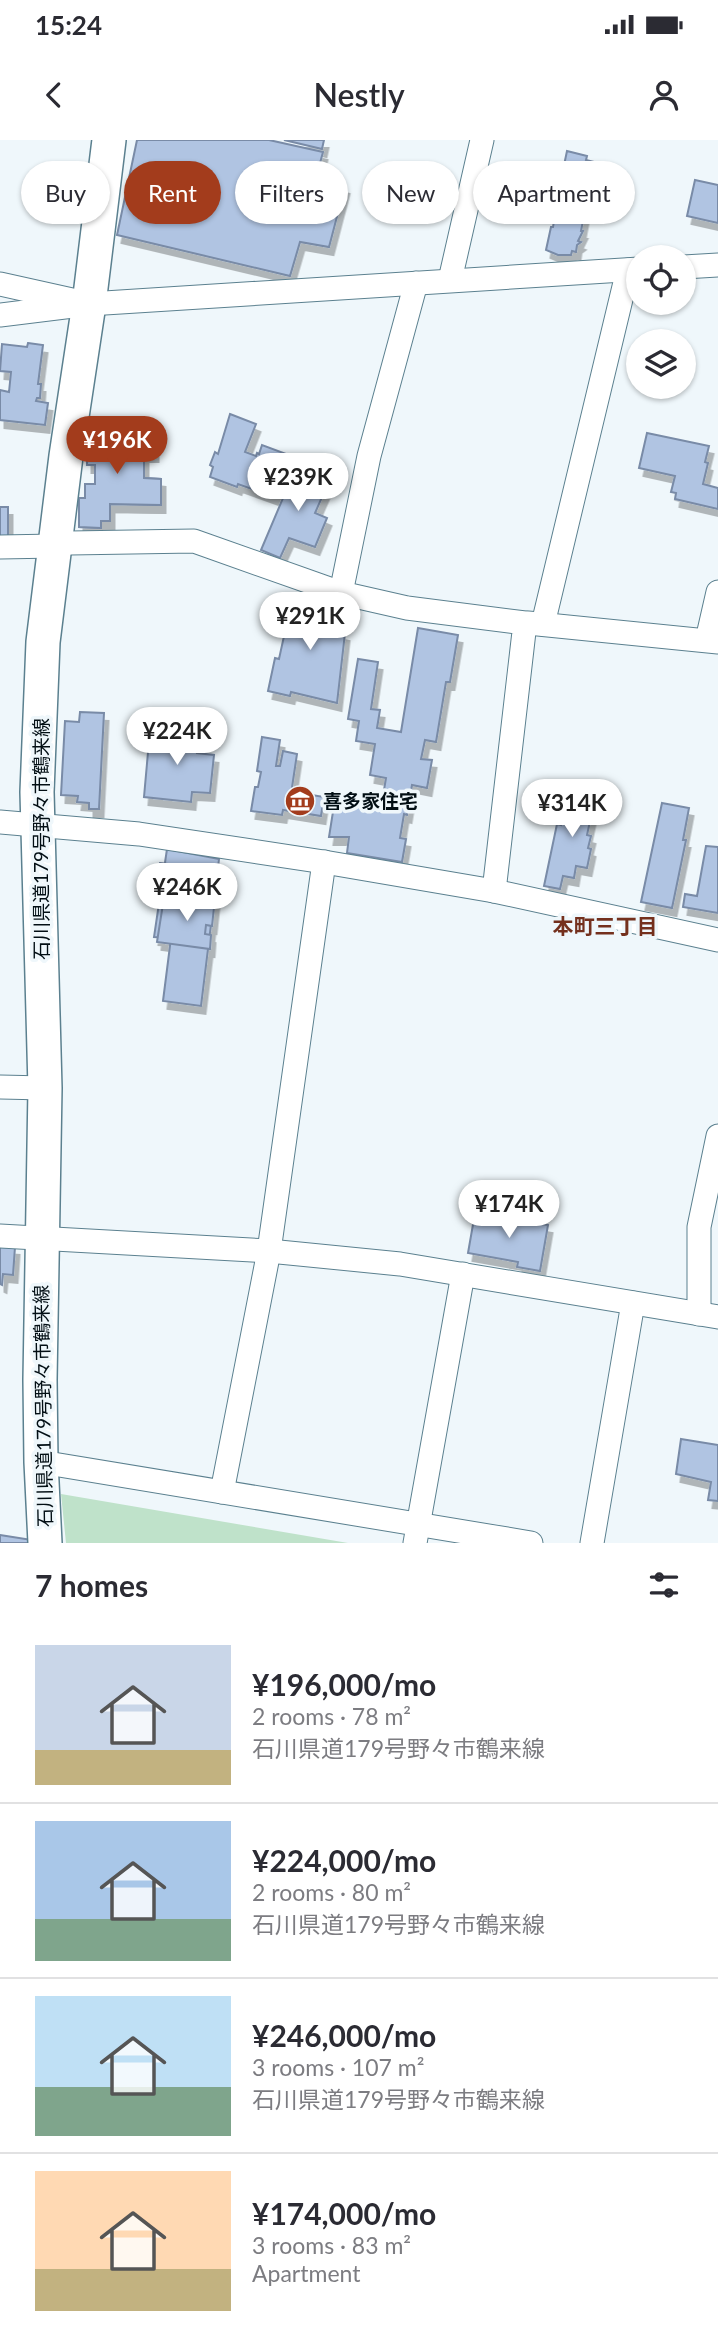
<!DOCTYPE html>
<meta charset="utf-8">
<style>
body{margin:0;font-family:Lato,"Noto Sans JP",sans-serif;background:#f7f7f7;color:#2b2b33;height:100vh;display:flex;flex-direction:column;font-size:26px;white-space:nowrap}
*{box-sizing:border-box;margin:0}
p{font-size:23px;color:#7c7c81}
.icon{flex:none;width:38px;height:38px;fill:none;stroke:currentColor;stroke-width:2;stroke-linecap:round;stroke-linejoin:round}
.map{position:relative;height:1403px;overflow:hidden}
.side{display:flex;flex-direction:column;background:#fff;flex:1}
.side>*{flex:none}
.hud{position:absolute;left:21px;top:21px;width:677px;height:63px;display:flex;gap:14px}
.tools{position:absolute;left:626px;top:105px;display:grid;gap:14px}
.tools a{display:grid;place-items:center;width:70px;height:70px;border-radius:50%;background:#fff;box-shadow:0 2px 5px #0004;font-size:35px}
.price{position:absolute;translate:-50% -60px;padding:0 16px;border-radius:24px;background:#fff;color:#222;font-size:23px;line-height:46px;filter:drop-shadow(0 2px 4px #0008)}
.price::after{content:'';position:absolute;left:50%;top:42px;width:21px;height:16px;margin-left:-10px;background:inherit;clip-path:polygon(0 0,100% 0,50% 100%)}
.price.on{background:#a33c1c;color:#fff}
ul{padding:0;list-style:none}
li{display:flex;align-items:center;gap:21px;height:175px;padding:0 35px}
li+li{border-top:2px solid #e1e1e2}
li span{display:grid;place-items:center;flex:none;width:196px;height:140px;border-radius:0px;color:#555}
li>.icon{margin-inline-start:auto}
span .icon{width:84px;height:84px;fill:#fffc;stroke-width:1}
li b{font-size:30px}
h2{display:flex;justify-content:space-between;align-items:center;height:84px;padding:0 35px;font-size:30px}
.chip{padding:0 24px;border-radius:32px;background:#fff;box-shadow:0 2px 5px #0004;font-size:24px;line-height:63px}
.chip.on{background:#a33c1c;color:#fff}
.status{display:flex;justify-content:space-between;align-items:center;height:49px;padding:0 35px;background:#fff;direction:ltr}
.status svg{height:19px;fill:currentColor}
header{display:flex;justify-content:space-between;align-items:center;height:91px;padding:0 35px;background:#fff;font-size:32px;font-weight:600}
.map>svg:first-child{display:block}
.green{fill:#bfe2ca}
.building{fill:#b0c4e2;stroke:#798ba7;stroke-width:2;filter:url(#shadow)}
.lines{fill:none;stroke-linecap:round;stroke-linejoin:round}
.minor-casing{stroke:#5b808f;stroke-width:25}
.secondary-casing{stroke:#5b808f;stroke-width:36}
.minor{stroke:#fff;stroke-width:23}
.secondary{stroke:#fff;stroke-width:33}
.labels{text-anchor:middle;stroke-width:7;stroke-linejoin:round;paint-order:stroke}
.poi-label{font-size:19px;font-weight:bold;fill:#020e14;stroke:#eff7fb;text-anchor:start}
.street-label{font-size:19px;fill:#020e14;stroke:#eff7fb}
.neighbourhood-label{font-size:21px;font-weight:bold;fill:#74301d;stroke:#eff7fb}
</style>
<div class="status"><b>15:24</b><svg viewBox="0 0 49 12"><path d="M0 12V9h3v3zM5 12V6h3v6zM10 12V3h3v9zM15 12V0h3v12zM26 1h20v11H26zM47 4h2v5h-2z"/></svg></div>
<header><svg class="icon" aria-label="back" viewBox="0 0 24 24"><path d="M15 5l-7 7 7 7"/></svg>Nestly<svg class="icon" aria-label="person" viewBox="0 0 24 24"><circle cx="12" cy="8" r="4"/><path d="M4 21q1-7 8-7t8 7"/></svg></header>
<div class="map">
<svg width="718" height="1403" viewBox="0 0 718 1403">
<defs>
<filter id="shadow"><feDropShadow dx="4.5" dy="8" stdDeviation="0" flood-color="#0004"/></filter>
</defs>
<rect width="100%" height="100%" fill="#eff7fb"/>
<path class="green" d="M61 1354 348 1403H66Z"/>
<g class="building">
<path d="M137 0H269L323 12 316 38 345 46 329 107 300 102 290 136 117 95Z"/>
<path d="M284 0H324L322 9Z"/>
<path d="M567 11 587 16 586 20 598 23 588 53 591 54 590 58 587 57V62H590L589 66 586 65 581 91H583L578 101 581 102 577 105 576 112 572 111 571 115H558L546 110 551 87H553L554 81 552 82Z"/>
<path d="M695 40 718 45V83L687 76Z"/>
<path d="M28 203 43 205 38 244H41L40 258H37L36 261 48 263 45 285 0 280V250L9 252 11 232 0 231 2 204 27 207Z"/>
<path d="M230 274 256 284 245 312 256 316 257 313 259 314 262 305 289 315 274 357 238 344 237 347 210 337 213 327 210 325 215 312 218 314Z"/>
<path d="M88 290H112V302H126V292H152V295H154V314H144V338L161 339V365L110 364V381H101V388L79 387V358H85V344H95V325H87Z"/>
<path d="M88 290H112V302H126V292H152V295H154V314H144V338L161 339V365L110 364V381H101V388L79 387V358H85V344H95V325H87Z"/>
<path d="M647 293 709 306 705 322 708 323 703 344 718 348V369L675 359 676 353 671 352 675 336 639 328Z"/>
<path d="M297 325 330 339 315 373 327 378 315 407 289 398 280 418 261 410Z"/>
<rect x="0" y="367" width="8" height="31"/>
<path d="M293 455 341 466 335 491 345 493 337 563 291 552 290 556 268 551 275 518 279 519Z"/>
<path d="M418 488 458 495 450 542H446L436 602 425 600 421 619 432 620 427 648 412 645 407 675 404 674 400 698 406 699 402 722 347 713 349 697H329L335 659 345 661 347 653 373 657 374 654 383 656 386 638 370 635 375 604 356 601 359 581 348 579 358 519 378 522 371 569 380 570 377 588 401 592Z"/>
<path d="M80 572 104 573 99 669H89V663L77 662 78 656 61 655 65 581 79 582Z"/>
<path d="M150 590 198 595 197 613 214 615 210 653 192 652 191 662 144 657Z"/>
<path d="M262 597 280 600 276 626H280L283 611 297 614 291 654 294 655V652L324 657 321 676 283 670 282 675 251 671 255 647H258L261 632 257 631Z"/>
<path d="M567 652 602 659 599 674 592 672 587 695 591 696 588 708 591 709 587 728 576 726 574 738 563 736 560 749 544 746 557 684 561 685Z"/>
<path d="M662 663 689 668 683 700H686L672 768 641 762Z"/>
<path d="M706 706 718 707V773L683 767 685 754 697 756Z"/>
<path d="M167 709 219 719 201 866 163 861 171 798 154 797Z"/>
<path d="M160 723 218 730 212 786 206 785 205 794 211 795 210 809 157 802 168 732 159 730Z"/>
<path d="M475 1073 548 1085 540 1131 517 1127 518 1122 468 1113Z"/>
<path d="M0 1106 15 1107 13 1135 3 1134 2 1145 0 1144Z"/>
<path d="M681 1299 718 1305V1361L708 1360 711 1342 676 1334Z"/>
<path d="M0 1395 32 1400 31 1403H0Z"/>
</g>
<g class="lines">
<g class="minor-casing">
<g id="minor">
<path d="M684 127 718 125"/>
<path d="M450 140 482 0"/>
<path d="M0 144 72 160"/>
<path d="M0 175 89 164 639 129"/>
<path d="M0 407 55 406 70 403 194 401 341 453 407 468 525 483 494 751"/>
<path d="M341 453 369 316 416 143"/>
<path d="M528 483 718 502"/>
<path d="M543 484 628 130"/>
<path d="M707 500 718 452"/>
<path d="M0 682 139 694 324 722 494 751 718 800"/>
<path d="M0 947 45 948"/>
<path d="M0 1096 269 1111 400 1124 718 1177"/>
<path d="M699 1174V1087L718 996"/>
<path d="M41 1322 531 1403"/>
<path d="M222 1352 269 1111 324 722"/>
<path d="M415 1403 463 1134"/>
<path d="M592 1403 633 1163"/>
</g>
</g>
<g class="secondary-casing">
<path id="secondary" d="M45 1403 41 1322 40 1240 45 948 37 652 43 502 66 316 89 164 109 0"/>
</g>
<use href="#minor" class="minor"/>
<use href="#secondary" class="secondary"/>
</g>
<defs>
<g id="museum-disc" transform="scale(1.575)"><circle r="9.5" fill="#a33c1c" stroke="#eff7fb"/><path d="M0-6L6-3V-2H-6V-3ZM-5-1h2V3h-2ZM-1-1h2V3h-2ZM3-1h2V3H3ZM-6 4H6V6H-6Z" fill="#fff"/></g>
</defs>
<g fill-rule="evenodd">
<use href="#museum-disc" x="300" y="661"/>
</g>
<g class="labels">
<g class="poi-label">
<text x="323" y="668">喜多家住宅</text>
</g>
<g class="street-label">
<text transform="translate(41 699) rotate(-90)" y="7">石川県道179号野々市鶴来線</text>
<text transform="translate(43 1266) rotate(-91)" y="7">石川県道179号野々市鶴来線</text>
</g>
<g class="neighbourhood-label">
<text x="605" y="794">本町三丁目</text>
</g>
</g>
</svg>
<div class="tools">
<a><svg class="icon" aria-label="locate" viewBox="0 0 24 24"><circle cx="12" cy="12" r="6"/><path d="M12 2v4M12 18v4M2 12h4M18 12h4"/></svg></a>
<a><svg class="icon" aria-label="layers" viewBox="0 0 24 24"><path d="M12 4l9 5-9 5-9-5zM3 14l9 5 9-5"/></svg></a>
</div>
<b class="price on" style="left:117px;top:336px">¥196K</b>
<b class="price" style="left:298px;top:373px">¥239K</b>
<b class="price" style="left:310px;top:512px">¥291K</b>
<b class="price" style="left:177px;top:627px">¥224K</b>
<b class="price" style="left:572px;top:699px">¥314K</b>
<b class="price" style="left:187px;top:783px">¥246K</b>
<b class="price" style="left:509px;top:1100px">¥174K</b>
<div class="hud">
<a class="chip">Buy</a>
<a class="chip on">Rent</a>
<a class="chip">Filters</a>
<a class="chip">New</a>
<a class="chip">Apartment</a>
</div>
</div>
<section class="side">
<h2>7 homes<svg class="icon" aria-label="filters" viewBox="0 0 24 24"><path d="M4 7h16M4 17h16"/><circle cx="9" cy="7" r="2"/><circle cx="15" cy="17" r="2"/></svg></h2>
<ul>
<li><span style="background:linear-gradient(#c9d6e8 75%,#c2b280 0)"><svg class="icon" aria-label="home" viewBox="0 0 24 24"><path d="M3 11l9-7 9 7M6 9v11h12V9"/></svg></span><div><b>¥196,000/mo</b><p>2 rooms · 78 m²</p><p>石川県道179号野々市鶴来線</p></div></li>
<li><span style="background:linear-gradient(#a9c7e8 70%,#7fa58c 0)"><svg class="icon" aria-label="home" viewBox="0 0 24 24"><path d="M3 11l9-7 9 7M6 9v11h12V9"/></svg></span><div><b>¥224,000/mo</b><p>2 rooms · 80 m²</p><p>石川県道179号野々市鶴来線</p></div></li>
<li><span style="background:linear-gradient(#bfe0f5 65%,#7fa58c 0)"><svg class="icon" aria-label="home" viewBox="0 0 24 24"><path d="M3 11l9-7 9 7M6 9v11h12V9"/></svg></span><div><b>¥246,000/mo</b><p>3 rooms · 107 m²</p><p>石川県道179号野々市鶴来線</p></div></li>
<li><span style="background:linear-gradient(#ffd9b3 70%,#c2b280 0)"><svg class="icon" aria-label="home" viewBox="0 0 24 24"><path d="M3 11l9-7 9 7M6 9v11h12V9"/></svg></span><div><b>¥174,000/mo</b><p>3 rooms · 83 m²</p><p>Apartment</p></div></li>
</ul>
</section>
